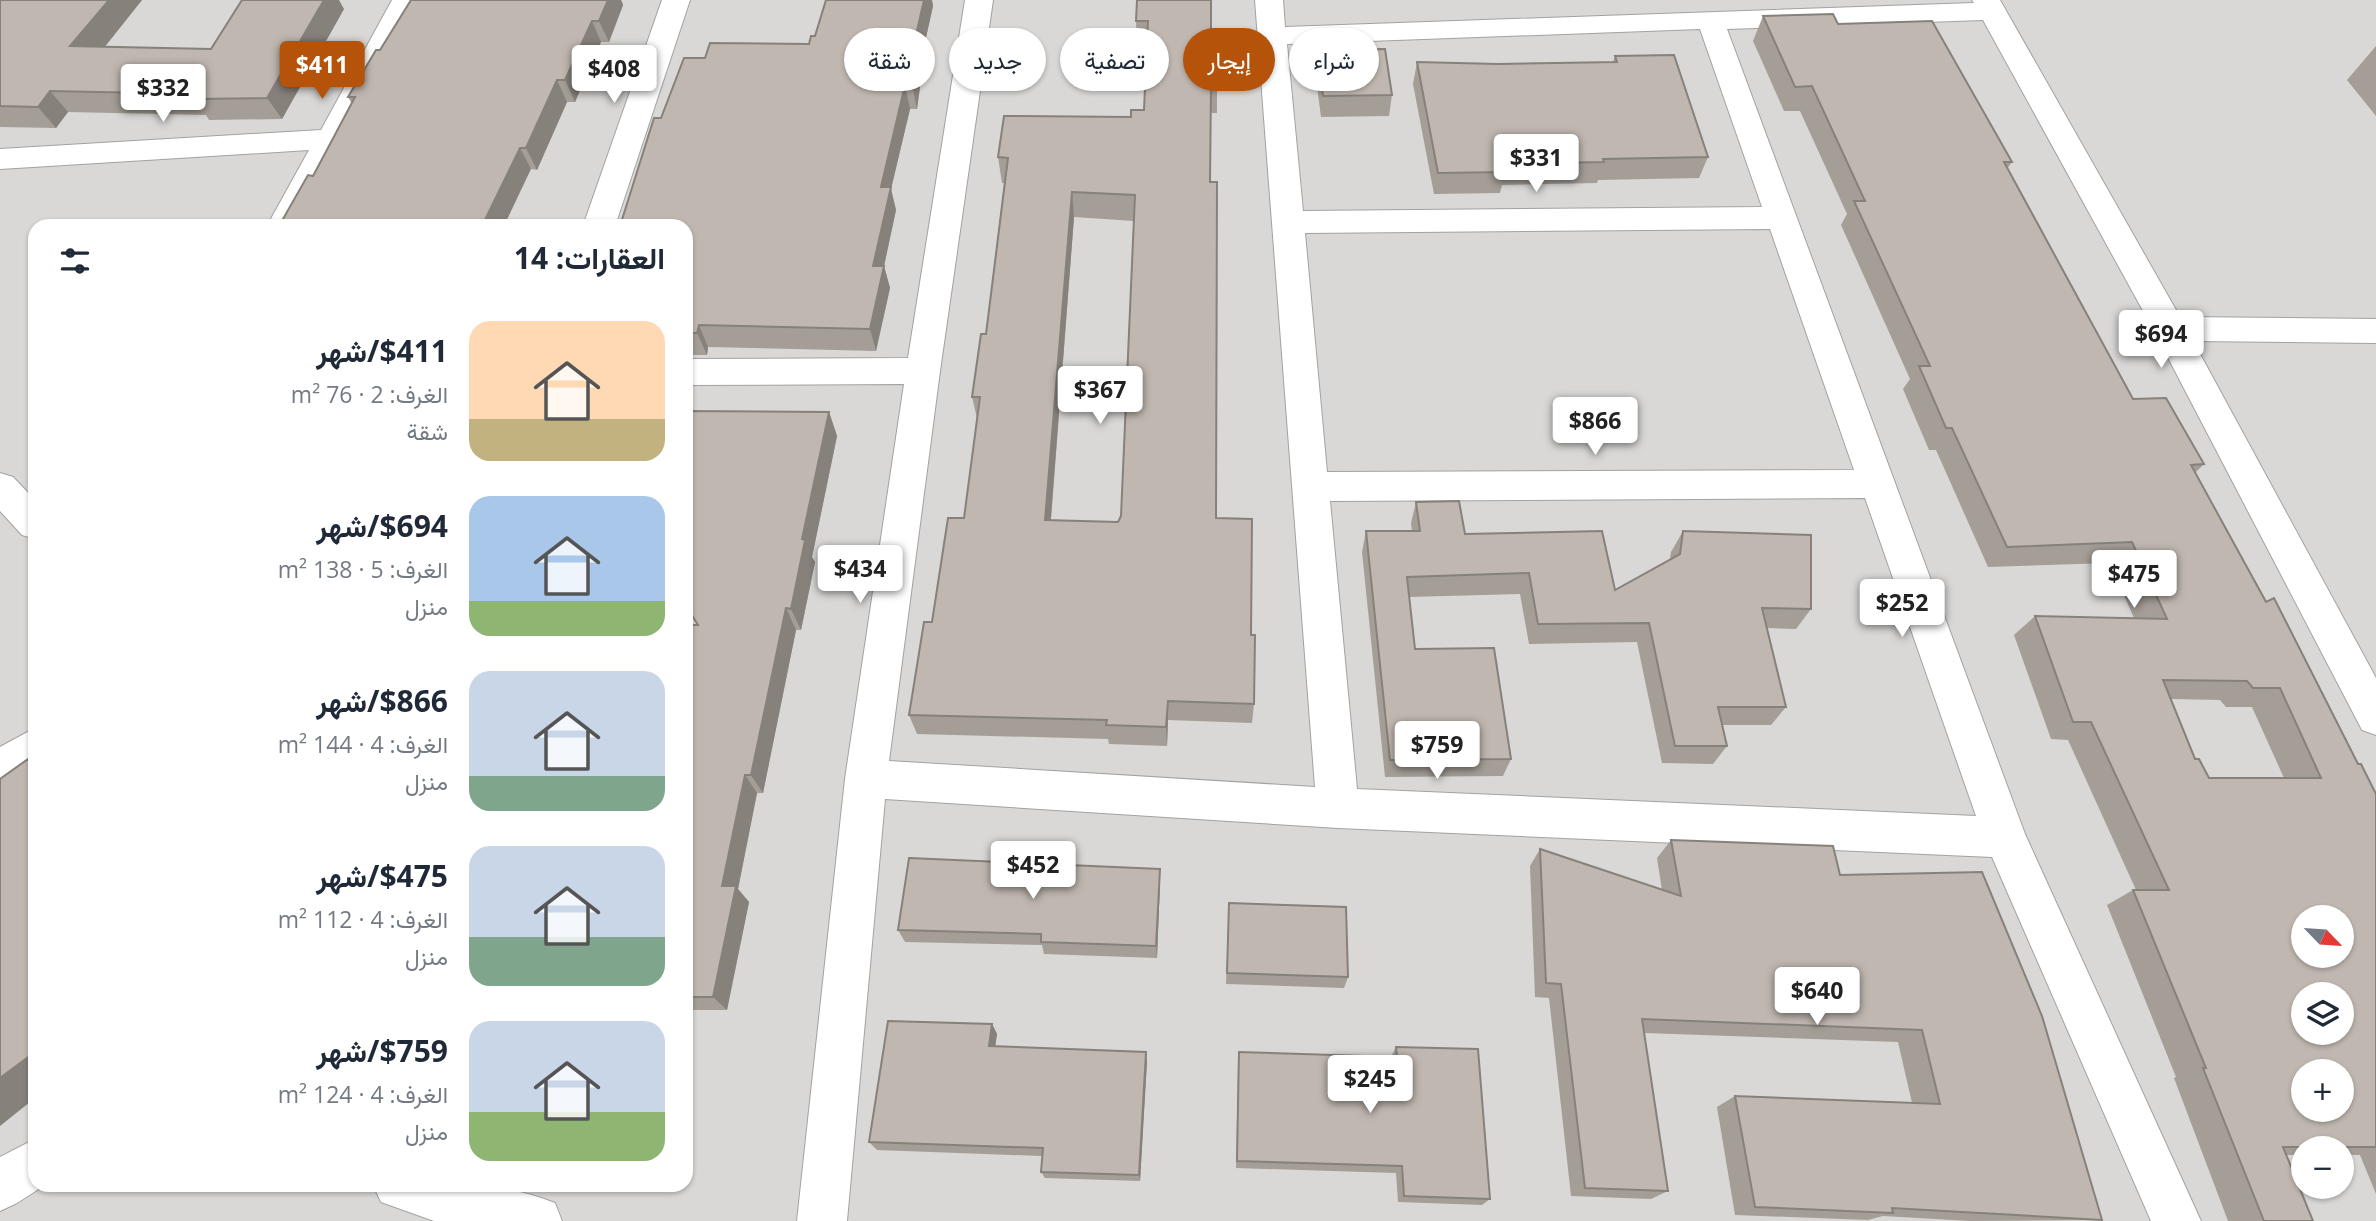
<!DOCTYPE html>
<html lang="ar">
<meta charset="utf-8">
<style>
body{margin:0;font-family:"Open Sans",Vazirmatn,sans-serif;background:#f2f2f3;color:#1f2937;direction:rtl;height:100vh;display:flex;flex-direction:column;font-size:26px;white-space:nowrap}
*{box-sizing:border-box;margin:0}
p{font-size:23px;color:#747a83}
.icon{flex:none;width:38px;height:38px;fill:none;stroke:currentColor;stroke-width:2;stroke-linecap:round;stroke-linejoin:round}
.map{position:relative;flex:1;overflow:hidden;direction:ltr}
.sheet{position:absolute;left:28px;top:219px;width:665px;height:973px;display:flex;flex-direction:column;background:#fff;border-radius:21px;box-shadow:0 2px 5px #0004;direction:rtl}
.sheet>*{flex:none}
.hud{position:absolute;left:714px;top:28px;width:665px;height:63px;direction:rtl;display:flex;gap:14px}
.needle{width:46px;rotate:115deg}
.tools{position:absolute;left:2291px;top:905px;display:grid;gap:14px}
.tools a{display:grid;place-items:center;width:63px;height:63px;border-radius:50%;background:#fff;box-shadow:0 2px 5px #0004;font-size:35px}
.price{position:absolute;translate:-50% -60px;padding:0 16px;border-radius:7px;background:#fff;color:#222;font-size:23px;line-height:46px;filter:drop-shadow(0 2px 4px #0008)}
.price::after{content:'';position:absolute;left:50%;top:42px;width:21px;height:16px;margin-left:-10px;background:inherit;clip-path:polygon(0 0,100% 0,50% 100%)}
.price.current{background:#b45309;color:#fff}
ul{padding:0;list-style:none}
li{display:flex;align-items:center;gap:21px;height:175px;padding:0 28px}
li span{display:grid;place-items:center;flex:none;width:196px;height:140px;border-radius:21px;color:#555}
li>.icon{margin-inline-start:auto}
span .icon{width:84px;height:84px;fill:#fffc;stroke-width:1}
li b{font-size:30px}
h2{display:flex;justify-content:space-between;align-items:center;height:84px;padding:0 28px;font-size:30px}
.pill{padding:0 24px;border-radius:32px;background:#fff;box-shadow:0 2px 5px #0004;font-size:24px;line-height:63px}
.pill.current{background:#b45309;color:#fff}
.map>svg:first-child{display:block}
.residential{fill:#d9d8d7;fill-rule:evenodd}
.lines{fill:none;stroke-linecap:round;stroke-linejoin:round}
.minor-casing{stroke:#a2a2a2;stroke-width:2}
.minor{fill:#fff;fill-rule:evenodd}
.wall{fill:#a59e97;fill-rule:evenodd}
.shaded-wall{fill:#86817b}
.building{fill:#c0b8b0;stroke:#86817b;stroke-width:2;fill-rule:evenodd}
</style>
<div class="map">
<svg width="2376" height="1221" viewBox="0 0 2376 1221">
<rect width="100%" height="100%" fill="#ece9e0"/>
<path class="residential" d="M0 0H2376V1221H0ZM35 226H686V1185H35ZM2303 917H2342V956H2303ZM2303 994H2342V1032H2303ZM2303 1071H2342V1110H2303ZM2303 1148H2342V1186H2303Z"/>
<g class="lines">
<g class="minor-casing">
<g id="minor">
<path d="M392 0H420L299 226H267L309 150 0 169V149L321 130Z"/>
<path d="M662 0H690L615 226H583Z"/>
<path d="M965 0H993L940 371 889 761 1315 787 1255 0H1283L1285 27 1974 3 1972 0H2000L2180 317 2376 319V343L2193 341 2376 678V735L2362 730 2153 329 1983 20 1727 29 2025 834 2201 1221H2151L1992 857 1338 828 885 799 847 1221H797L845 779 904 384 686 385V359L908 358ZM1700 29 1762 207 1303 211 1287 44ZM1770 229 1854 470 1327 472 1305 233ZM1865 498 1976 816 1357 789 1330 501Z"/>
<path d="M0 473 13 477 35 500V539L22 535 0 511Z"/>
<path d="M35 728V770L15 783 0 789V747Z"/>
<path d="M35 1139V1185H45L17 1203 0 1211V1157Z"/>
<path d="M373 1185C433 1182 498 1180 555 1203L562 1221H434L381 1202Z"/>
</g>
</g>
<use href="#minor" class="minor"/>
</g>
<g class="wall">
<path d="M0 0H142L104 47 211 49 344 9 282 119 209 120 206 115 68 112 56 128 0 127Z"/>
<path d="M411 0H621L623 5 609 42H601L575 102H567L537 170 531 169 352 104 348 97 380 50Z"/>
<path d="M826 0H932L933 6 923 51 924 58 917 109H910L891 189 896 210 884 266 890 288 876 351 708 347 707 355H686V226L661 118 705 58 809 44 815 36Z"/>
<path d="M1137 0 1211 43 1217 87V113H1210V182L1216 518 1251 635 1254 704 1252 723 1168 720 1167 746 1109 744 1108 739 917 734 909 715 932 622 964 518 977 418 972 397 986 334 1004 183H1002L998 157 1131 117 1144 110 1147 47H1137L1136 21ZM1074 217 1134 221 1121 516 1118 522 1051 520Z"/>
<path d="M1763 16 1838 24 2012 162 2007 169 2133 399 2204 464 2195 473 2358 764 2376 794V1194L2360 1155H2342V1148H2303V1155H2286L2313 1221H2228L2174 1078 2176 1077 2107 905 2133 890H2136L2068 740 2051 739 2014 635 2035 616 2134 618 2110 563 1988 567 1936 450H1929L1903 389 1910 379 1841 225 1847 214 1800 111H1784L1753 41ZM2170 699 2220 700 2226 707H2252L2284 778H2209L2195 759Z"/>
<path d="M2376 46V116L2347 80Z"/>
<path d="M1317 50 1392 95 1389 116 1321 117 1315 72Z"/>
<path d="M1615 56 1708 157 1699 178 1598 180 1597 183 1502 185 1500 193 1434 194 1413 84 1417 62 1498 64 1613 62Z"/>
<path d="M829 412 837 436 812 557 815 562 801 630H796L763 793H757L738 889 749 902 727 1010H686V625H698Z"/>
<path d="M1416 502 1465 534 1615 590 1670 559 1671 552 1683 531 1811 609 1796 629 1767 628 1786 707 1771 725H1722L1727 746 1713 764 1662 763 1637 642 1529 644 1520 594 1409 597 1415 649 1511 759 1503 776 1385 777 1362 552 1366 531H1412L1411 523Z"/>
<path d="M1671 840 1840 875 2102 1220 1970 1221 1883 1216 1868 1220 1735 1215 1717 1107 1735 1096 1912 1103 1898 1042 1644 1033 1668 1191 1651 1199 1571 1196 1549 998 1535 997 1530 866 1540 849 1662 890 1657 858Z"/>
<path d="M1160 869V882L1157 958 1044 954 1042 945 905 942 898 930Z"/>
<path d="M1229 903 1348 977 1344 988 1226 984Z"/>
<path d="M992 1024 997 1034 995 1046 1147 1061 1140 1181 1045 1178 1041 1172 1042 1156 877 1150 869 1142Z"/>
<path d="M1396 1047 1490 1199 1482 1205 1398 1202 1396 1173 1236 1168 1238 1062 1239 1052 1391 1057Z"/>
</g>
<g class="shaded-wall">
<path d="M109 0H142L88 68 70 46Z"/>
<path d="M324 0H339L344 9 282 119 267 98Z"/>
<path d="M608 0H621L623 5 609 42 599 21Z"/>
<path d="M924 0H932L933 6 923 51 924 58 917 109 912 85 916 35Z"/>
<path d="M592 21 601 42 575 102 565 80Z"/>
<path d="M557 80 567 102 537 170 526 148Z"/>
<path d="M905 85 910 109 891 189 896 210 884 266 890 288 876 351 870 329 873 266 881 187Z"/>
<path d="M50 91 68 112 56 128 38 107Z"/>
<path d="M520 148 531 169 504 226H482Z"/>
<path d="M1072 192 1074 217 1049 542 1045 520Z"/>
<path d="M699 325 708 347 707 355 697 333Z"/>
<path d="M829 412 837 436 812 557 815 562 801 630 791 609 802 539Z"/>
<path d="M786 608 796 630 763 793 751 775Z"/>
<path d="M1168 701V720L1167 746 1166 727Z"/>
<path d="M745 775 757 793 738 889 749 902 727 1010 713 997 722 886Z"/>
<path d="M1160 869V882L1157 958 1156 946Z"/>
<path d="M992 1024 997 1034 994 1056 989 1046Z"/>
<path d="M35 1052V1098L0 1126V1078Z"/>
<path d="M1146 1052 1147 1061 1140 1181 1139 1175Z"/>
</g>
<g class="building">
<path d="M0 0H109L70 46 211 49 242 0H324L267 98 193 99 196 94 50 91 38 107 0 106Z"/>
<path d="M411 0H608L599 21H592L565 80H557L526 148H520L482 226H279L308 175 313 176 355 97H348L376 50H380Z"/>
<path d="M826 0H924L916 35H920L912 85H905L881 187H891L873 266H884L870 329 699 325 697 333H686V226H620L654 118H661L684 58H705L710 43 809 44 811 36H815Z"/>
<path d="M1137 0H1211V43H1217V87H1211L1210 182H1217L1216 518 1252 519 1251 635H1255L1254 704 1168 701 1166 727 1106 725 1107 720 909 715 924 622H932L948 518H964L980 397H972L981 334H986L1008 158 998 157 1004 116 1131 117V110H1144L1148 21H1136ZM1072 192 1135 195 1121 516 1118 522 1045 520Z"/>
<path d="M1833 14 1838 24 1932 21 2012 162H2004L2133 399 2166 398 2204 464 2191 465 2266 602 2274 598 2358 764H2361L2376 794V1147H2283L2313 1221H2264L2203 1068H2206L2133 890H2169L2091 722H2073L2035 616 2167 619 2132 542 2007 547 1952 428H1946L1919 366H1930L1854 201H1865L1812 86 1795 87 1763 16ZM2163 680 2247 681 2253 688H2280L2321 778H2209L2199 759H2195ZM2303 917H2342V956H2303ZM2303 994H2342V1032H2303ZM2303 1071H2342V1110H2303Z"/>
<path d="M1385 49 1392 95 1323 96 1317 50Z"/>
<path d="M1674 55 1708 157 1603 159 1604 162 1504 164 1505 172 1438 173 1417 62 1498 64 1617 62 1615 56Z"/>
<path d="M686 411 829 412 802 539 805 540 791 609 786 608 751 775H745L722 886H736L713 997H686V625H698L686 606Z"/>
<path d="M1459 501 1465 534 1602 531 1615 590 1680 554 1683 531 1811 535V609L1762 608 1786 707H1718L1727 746H1675L1649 623 1538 624 1529 573 1407 577 1415 649 1494 648 1511 759 1390 760 1366 531H1420L1416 502Z"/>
<path d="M28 759 35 767V1052L0 1078V779Z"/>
<path d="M1671 840 1833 846 1840 875 1982 872 2042 1016 2102 1220 1892 1208 1893 1213 1755 1207 1735 1096 1940 1104 1922 1030 1642 1019 1668 1191 1585 1188 1561 984 1546 983 1540 849 1681 896Z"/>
<path d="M909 858 1160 869 1156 946 1041 942V934L898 930Z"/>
<path d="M1229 903 1346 907 1348 977 1227 973Z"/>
<path d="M888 1021 992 1024 989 1046 1146 1052 1139 1175 1041 1172 1043 1148 869 1142Z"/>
<path d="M1396 1047 1478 1049 1490 1199 1404 1196 1402 1166 1237 1161 1239 1052 1397 1057Z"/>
</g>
</svg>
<div class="tools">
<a><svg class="needle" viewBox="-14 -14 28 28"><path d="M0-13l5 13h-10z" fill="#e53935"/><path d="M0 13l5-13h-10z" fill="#747a83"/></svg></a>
<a><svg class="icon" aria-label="layers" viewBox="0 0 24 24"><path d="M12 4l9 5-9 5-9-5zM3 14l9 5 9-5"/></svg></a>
<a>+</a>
<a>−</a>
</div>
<b class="price current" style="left:322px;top:101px">$411</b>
<b class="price" style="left:614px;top:105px">$408</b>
<b class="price" style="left:163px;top:124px">$332</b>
<b class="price" style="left:1536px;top:194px">$331</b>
<b class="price" style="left:2161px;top:370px">$694</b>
<b class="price" style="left:1100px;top:426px">$367</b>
<b class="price" style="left:1595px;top:457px">$866</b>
<b class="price" style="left:860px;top:605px">$434</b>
<b class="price" style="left:2134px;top:610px">$475</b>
<b class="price" style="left:1902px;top:639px">$252</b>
<b class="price" style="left:1437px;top:781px">$759</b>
<b class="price" style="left:1033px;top:901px">$452</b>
<b class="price" style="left:1817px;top:1027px">$640</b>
<b class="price" style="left:1370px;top:1115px">$245</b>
<div class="hud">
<a class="pill">شراء</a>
<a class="pill current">إيجار</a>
<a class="pill">تصفية</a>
<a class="pill">جديد</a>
<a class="pill">شقة</a>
</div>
<section class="sheet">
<h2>العقارات: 14<svg class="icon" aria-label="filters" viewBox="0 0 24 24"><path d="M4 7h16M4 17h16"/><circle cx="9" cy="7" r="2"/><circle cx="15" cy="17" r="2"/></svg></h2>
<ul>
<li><span style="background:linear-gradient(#ffd9b3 70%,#c2b280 0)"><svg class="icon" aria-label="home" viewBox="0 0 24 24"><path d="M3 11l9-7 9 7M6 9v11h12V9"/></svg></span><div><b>$411/شهر</b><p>الغرف: 2 · 76 m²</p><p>شقة</p></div></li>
<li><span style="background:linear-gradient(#a9c7e8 75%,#8fb573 0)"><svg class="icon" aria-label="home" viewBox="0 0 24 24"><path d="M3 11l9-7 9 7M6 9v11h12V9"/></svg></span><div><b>$694/شهر</b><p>الغرف: 5 · 138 m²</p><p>منزل</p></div></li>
<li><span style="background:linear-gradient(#c9d6e8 75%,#7fa58c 0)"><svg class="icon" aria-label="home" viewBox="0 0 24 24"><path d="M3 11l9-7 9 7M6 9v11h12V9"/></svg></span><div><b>$866/شهر</b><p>الغرف: 4 · 144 m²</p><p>منزل</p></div></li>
<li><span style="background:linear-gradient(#c9d6e8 65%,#7fa58c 0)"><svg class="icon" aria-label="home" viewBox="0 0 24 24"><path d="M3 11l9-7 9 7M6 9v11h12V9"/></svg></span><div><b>$475/شهر</b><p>الغرف: 4 · 112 m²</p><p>منزل</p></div></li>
<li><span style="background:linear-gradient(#c9d6e8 65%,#8fb573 0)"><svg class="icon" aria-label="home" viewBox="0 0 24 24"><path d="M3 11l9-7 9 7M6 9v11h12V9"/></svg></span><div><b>$759/شهر</b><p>الغرف: 4 · 124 m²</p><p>منزل</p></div></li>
</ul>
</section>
</div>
